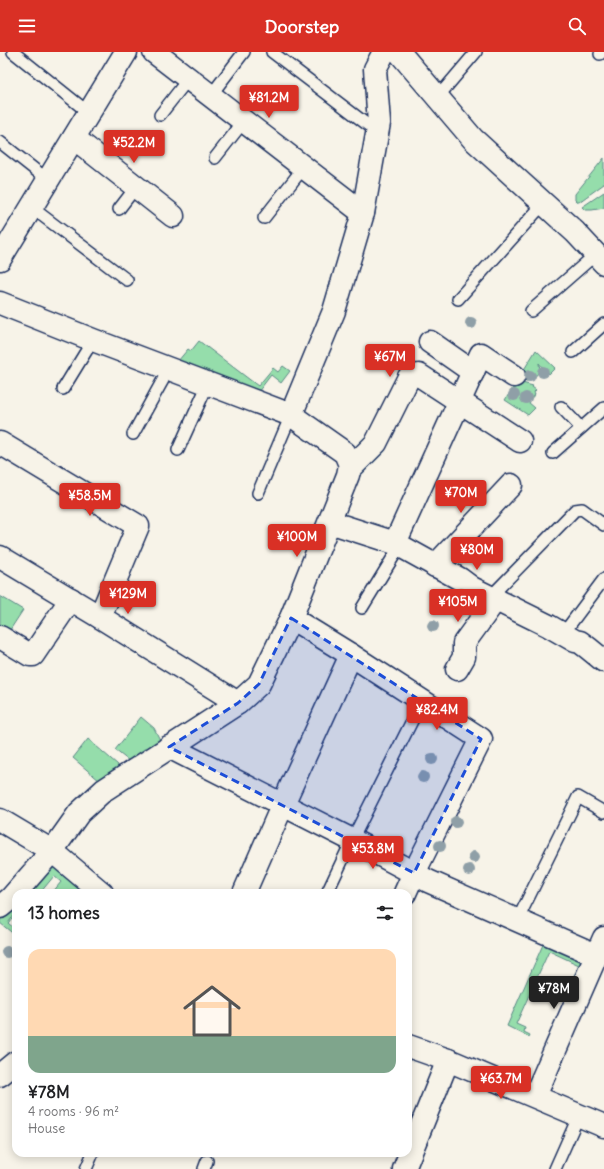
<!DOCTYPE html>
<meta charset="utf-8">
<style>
body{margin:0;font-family:Delius,sans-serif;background:#f6f6f6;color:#202124;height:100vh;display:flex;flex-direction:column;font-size:15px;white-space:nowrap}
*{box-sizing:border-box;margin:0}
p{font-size:13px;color:#757577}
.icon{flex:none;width:22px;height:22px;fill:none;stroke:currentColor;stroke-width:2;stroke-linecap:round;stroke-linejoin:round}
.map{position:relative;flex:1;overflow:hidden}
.details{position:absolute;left:12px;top:837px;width:400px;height:268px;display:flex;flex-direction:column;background:#fff;border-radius:12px;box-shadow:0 2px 10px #0003}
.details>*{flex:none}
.price{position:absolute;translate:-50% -34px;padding:0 9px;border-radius:4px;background:#d93025;color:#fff;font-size:13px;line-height:26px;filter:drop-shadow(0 1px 2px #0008)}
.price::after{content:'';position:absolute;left:50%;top:24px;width:12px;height:9px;margin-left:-6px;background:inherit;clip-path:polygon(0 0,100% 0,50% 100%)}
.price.active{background:#222;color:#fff}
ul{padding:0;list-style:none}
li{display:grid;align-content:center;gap:8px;height:212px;padding:0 16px}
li+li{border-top:1px solid #e0e0e0}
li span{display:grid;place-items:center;height:124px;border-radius:12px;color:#555}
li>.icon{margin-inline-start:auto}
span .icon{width:72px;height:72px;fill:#fffc;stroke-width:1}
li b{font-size:17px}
h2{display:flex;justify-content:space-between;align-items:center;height:48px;padding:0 16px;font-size:17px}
header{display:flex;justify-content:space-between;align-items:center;height:52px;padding:0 16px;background:#d93025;color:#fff;font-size:18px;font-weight:700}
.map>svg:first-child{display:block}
.green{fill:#95ddab;stroke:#588684}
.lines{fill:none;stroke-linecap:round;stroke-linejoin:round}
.service-casing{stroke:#1b2f5e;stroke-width:14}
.minor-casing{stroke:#1b2f5e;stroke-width:25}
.service{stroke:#f7f3e8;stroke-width:11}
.minor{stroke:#f7f3e8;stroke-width:22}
.tree{fill:#8f9fa7}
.marked{fill:#1d4ed8;fill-opacity:0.2;stroke:#1d4ed8;stroke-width:3;stroke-dasharray:8 5;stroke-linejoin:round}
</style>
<header><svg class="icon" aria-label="menu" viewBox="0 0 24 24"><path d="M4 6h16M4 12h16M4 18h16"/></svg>Doorstep<svg class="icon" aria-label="search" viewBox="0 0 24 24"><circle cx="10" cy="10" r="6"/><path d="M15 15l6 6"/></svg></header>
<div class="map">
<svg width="604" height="1117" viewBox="0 0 604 1117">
<rect width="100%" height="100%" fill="#f7f3e8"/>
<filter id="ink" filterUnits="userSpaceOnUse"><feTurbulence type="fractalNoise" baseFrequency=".025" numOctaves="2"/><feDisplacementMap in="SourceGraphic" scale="8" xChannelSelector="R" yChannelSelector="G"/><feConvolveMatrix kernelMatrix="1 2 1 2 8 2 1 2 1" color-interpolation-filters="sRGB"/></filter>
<g filter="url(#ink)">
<g class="green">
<path d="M604 106V132L579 150H577L575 148V142Z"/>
<path d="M604 140V156L592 158H585L582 155Z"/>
<path d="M199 289 258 334 273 316 278 320 283 314 290 319 281 331 271 323 258 340 178 309 188 297 191 299Z"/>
<path d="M536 298 555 316 549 322 548 321 547 322 539 311 540 319 531 329H523L520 324Z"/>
<path d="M518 328 522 331 533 334 532 335 536 338 534 340 535 342 528 350 535 356 528 363 505 348Z"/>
<path d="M0 544 23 558 8 581 0 576Z"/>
<path d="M141 665 154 676 161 690 129 709 115 698Z"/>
<path d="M88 687 118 713V718L100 729 73 706Z"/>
<path d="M53 810 82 835 80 841H52L61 830 54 824 40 841H26Z"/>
<path d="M16 852V861L8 871 16 878V884L0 871V867Z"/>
<path d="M545 888 586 905 573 943 566 941 579 913 549 899 516 972 525 976 524 980 530 983 529 985 507 974Z"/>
</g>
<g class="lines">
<g class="service-casing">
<g id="service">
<path d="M13 0 89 61"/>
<path d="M272 0 377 80"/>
<path d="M600 2 602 0"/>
<path d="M211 43 244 0"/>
<path d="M437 46 476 0"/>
<path d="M160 63 189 26"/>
<path d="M0 90 48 128"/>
<path d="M215 106 244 69"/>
<path d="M31 155 127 228"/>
<path d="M119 157 136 135"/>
<path d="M264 166 304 115"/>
<path d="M458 247 544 151"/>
<path d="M531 259 596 202"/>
<path d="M573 300 604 272"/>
<path d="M63 337 93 288"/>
<path d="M561 355 581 376"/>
<path d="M133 382 169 317"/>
<path d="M178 398 208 332"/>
<path d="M553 401 604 356"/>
<path d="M258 441 291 363"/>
<path d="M493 546 497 538 575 458 582 457 604 473"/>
<path d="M362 556 400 494"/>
<path d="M563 582 604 527"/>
<path d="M327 841 352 788 422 649"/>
<path d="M517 869 578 745 604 760"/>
<path d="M86 1117 93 1101"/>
<path d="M204 1117 207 1109"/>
<path d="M555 1117 579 1063"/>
</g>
</g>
<g class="minor-casing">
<g id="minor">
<path d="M154 0 363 161"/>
<path d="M399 0 473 87 575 180 604 211"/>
<path d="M74 86 173 164"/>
<path d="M0 207 126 0"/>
<path d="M0 251 93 288 291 363 345 401 350 413 348 423 291 566 259 632 238 651 104 738 79 761 52 799 11 846 0 855"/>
<path d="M430 290 473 320"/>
<path d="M291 363 334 259 363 161 379 71 375 17 384 0"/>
<path d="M0 391 138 474 100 565"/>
<path d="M350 417 376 391 409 325 419 323 520 389"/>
<path d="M329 472 339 473 395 491 460 527 472 536 549 574 575 589 580 590 588 596 604 609"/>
<path d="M395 491 481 302 514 324"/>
<path d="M0 505 100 565 238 651"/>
<path d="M435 514 511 433"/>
<path d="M291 566 351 603 481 687 414 821 405 841"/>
<path d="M0 585 30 603H33L71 547"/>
<path d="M457 617 464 605V591L496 547"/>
<path d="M169 695 352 788 414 821 428 829 596 903"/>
<path d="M0 768 52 799 102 841"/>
<path d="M244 841 283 752 351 603"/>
<path d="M408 994 448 1008 604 1074"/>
<path d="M0 1023 16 1010"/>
<path d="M535 1044 604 886"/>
<path d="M404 1117 448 1008"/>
</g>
</g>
<use href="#service" class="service"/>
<use href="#minor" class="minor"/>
</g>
<g class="tree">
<circle cx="471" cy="271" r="6"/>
<circle cx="543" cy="320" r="6"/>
<circle cx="530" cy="324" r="6"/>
<circle cx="514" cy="343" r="6"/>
<circle cx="526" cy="346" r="6"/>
<circle cx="461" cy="542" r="6"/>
<circle cx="433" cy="574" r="6"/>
<circle cx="432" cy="707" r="6"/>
<circle cx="423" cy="725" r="6"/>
<circle cx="456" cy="770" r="6"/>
<circle cx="440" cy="794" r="6"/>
<circle cx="474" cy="805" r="6"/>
<circle cx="469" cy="818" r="6"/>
<circle cx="7" cy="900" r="6"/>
</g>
</g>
<path class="marked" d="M291 566 481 687 414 821 169 695 238 651 259 632Z"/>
</svg>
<b class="price" style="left:269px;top:67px">¥81.2M</b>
<b class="price" style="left:134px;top:112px">¥52.2M</b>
<b class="price" style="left:390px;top:326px">¥67M</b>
<b class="price" style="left:461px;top:462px">¥70M</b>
<b class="price" style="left:90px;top:465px">¥58.5M</b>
<b class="price" style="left:297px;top:506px">¥100M</b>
<b class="price" style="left:477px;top:519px">¥80M</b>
<b class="price" style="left:128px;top:563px">¥129M</b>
<b class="price" style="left:458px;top:571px">¥105M</b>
<b class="price" style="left:437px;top:679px">¥82.4M</b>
<b class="price" style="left:373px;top:818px">¥53.8M</b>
<b class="price active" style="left:554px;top:958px">¥78M</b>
<b class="price" style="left:501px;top:1048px">¥63.7M</b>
<section class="details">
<h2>13 homes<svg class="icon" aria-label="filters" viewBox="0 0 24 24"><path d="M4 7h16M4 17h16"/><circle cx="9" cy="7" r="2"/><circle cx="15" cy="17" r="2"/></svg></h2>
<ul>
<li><span style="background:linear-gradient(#ffd9b3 70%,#7fa58c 0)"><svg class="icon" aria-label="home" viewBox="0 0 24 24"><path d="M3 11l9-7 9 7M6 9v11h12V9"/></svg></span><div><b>¥78M</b><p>4 rooms · 96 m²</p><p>House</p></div></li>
</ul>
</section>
</div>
